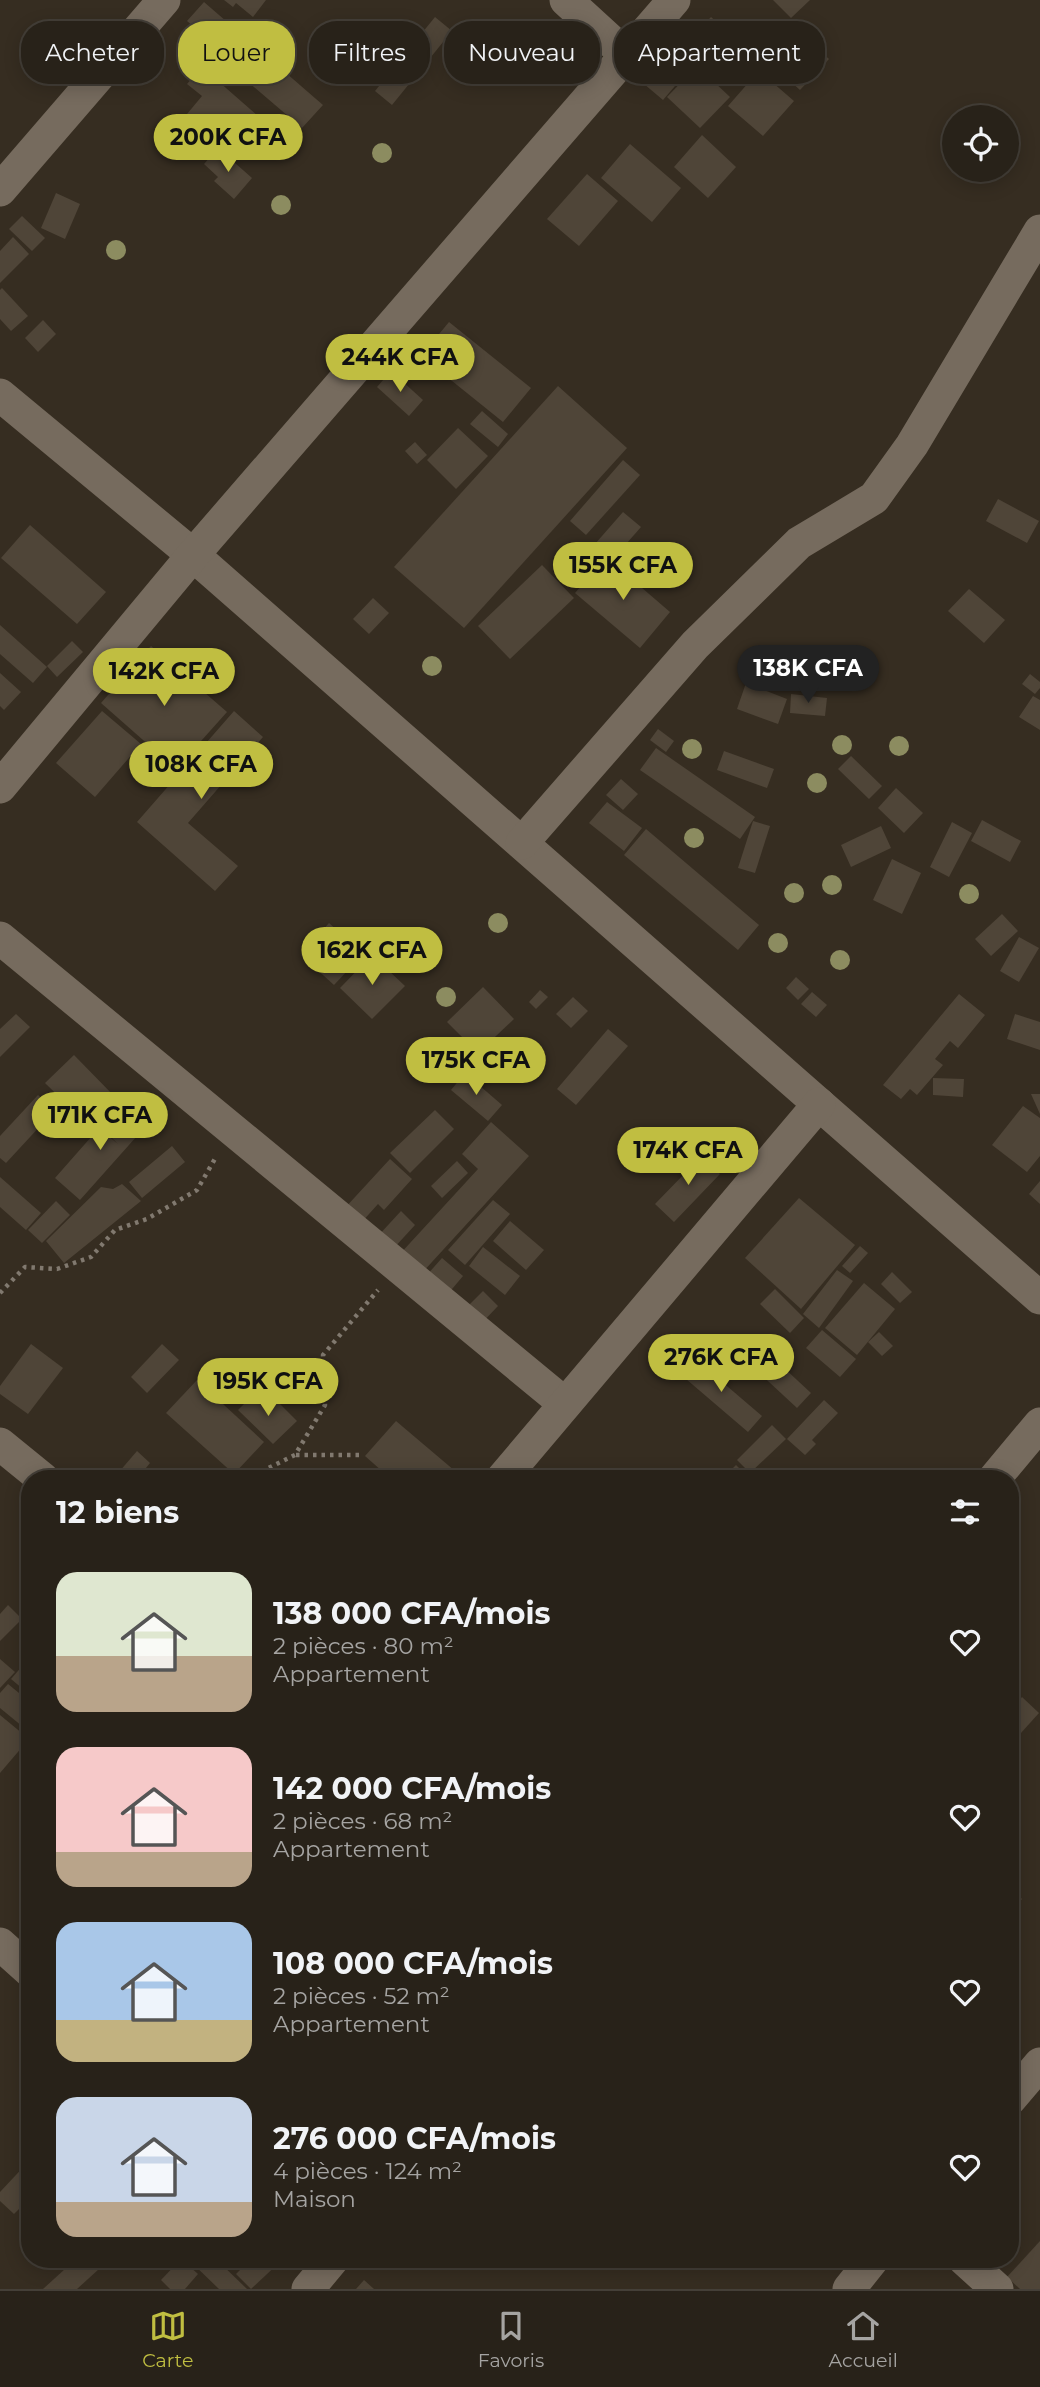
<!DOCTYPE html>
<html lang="fr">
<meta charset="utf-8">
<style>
body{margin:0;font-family:Montserrat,sans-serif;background:#342f26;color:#f1f3f6;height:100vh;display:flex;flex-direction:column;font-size:26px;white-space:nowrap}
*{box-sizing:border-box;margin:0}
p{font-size:23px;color:#a5a4a2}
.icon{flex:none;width:38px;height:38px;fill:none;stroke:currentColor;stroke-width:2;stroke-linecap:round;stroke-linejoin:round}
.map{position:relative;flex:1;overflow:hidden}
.details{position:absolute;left:21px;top:1470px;width:998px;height:798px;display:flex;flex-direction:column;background:#282219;border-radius:28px;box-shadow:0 4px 18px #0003,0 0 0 2px #443f38}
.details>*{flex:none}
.top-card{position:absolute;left:21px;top:21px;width:999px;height:63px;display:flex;gap:14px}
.fabs{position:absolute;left:942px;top:105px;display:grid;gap:14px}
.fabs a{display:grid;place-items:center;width:77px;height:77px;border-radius:50%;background:#282219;box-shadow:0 4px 18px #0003,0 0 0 2px #443f38;font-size:35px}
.price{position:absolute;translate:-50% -60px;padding:0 16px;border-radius:24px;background:#c0be41;color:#111;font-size:23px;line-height:46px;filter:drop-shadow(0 2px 4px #0008)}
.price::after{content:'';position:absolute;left:50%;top:42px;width:21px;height:16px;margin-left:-10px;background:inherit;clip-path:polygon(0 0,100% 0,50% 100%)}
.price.on{background:#222;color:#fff}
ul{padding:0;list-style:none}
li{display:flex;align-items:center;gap:21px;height:175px;padding:0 35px}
li span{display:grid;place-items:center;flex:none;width:196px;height:140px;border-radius:21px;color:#555}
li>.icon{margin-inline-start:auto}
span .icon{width:84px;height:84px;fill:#fffc;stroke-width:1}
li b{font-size:30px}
h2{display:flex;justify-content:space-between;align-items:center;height:84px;padding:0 35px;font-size:30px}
.pill{padding:0 24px;border-radius:28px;background:#282219;box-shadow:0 4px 18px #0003,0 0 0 2px #443f38;font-size:24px;line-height:63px}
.pill.on{background:#c0be41;color:#111}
.tab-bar{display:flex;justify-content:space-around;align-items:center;height:98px;border-top:2px solid #443f38;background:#282219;font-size:19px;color:#a5a4a2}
.tab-bar a{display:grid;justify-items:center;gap:4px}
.tab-bar .on{color:#c0be41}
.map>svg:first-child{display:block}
.building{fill:#4f4538}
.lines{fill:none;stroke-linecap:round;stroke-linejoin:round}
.path{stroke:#81796f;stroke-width:4.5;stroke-dasharray:3.5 5;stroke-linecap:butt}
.street{stroke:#766b5e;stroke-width:33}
.tree{fill:#8c8c60}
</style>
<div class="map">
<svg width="1040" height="2289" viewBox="0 0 1040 2289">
<rect width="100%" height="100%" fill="#362d21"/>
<g class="building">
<path d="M224 0H266L253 17 236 3 233 7Z"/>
<path d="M773 0H810L791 18Z"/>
<path d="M204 2 323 105 302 128 240 75 245 69 187 21Z"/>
<path d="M435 17 452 31 392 105 375 91Z"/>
<path d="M711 17 763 62 750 76 698 31Z"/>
<path d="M796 30 829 59 800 90 769 62Z"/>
<path d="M669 42 684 58 670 72 654 56Z"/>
<path d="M764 65 777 76 772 82 794 101 763 136 728 106Z"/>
<path d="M697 66 730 97 700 128 667 97Z"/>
<path d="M202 67 259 117 246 132 254 139 237 158 187 114 202 96 187 84Z"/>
<path d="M656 70 675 86 663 100 644 84Z"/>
<path d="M702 135 736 167 708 198 674 167Z"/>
<path d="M630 144 681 188 652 222 601 178Z"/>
<path d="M218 148 252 178 234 199 214 181 218 177 204 164Z"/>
<path d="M587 174 618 201 579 246 547 219Z"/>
<path d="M56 193 80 204 65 239 41 228Z"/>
<path d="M22 216 45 238 32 251 9 229Z"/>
<path d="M13 237 29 254 0 283V251Z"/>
<path d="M2 288 28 316 11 331 0 319V290Z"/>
<path d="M43 320 56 334 38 352 25 338Z"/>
<path d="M449 322 531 388 503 422 421 356Z"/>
<path d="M391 371 423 400 409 416 377 387Z"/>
<path d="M558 386 627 448 464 628 394 567Z"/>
<path d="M482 411 508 434 498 447 470 424Z"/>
<path d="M458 428 488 456 456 489 427 460Z"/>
<path d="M415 442 427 455 417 464 405 451Z"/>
<path d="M623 460 640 475 586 535 570 521Z"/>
<path d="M998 499 1039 521 1027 543 986 521Z"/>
<path d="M623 512 641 527 612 560 595 544Z"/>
<path d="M30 525 106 592 77 624 1 558Z"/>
<path d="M606 557 670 612 640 648 575 593Z"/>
<path d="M542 565 574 598 510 659 478 626Z"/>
<path d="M969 589 1005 620 984 643 948 611Z"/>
<path d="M373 598 389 613 369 634 353 619Z"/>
<path d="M0 625 47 667 33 683 0 654Z"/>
<path d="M72 641 83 652 57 677 47 666Z"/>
<path d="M151 646 227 712 176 769 101 703Z"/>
<path d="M0 673 21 692 4 710 0 706Z"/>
<path d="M1030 674 1040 682V688L1035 694 1022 684Z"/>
<path d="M746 683 787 699 778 724 737 709Z"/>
<path d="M791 694 827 698 825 716 790 713Z"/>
<path d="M1033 696 1040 700V730L1019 717Z"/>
<path d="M102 711 141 744 95 797 56 763Z"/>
<path d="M234 711 263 737 188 823 238 866 215 891 137 822Z"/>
<path d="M658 729 674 741 666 752 650 740Z"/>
<path d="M656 748 755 817 740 839 640 770Z"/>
<path d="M724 751 774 769 767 788 717 770Z"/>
<path d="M851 756 882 786 869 799 838 769Z"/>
<path d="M621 779 638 794 623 810 606 795Z"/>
<path d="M896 788 923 813 904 833 878 808Z"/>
<path d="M607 802 642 828 624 851 589 823Z"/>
<path d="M982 820 1021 841 1010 862 971 841Z"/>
<path d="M753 821 770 826 755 873 738 868Z"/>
<path d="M952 822 972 833 949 877 930 867Z"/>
<path d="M881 826 891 848 851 867 841 845Z"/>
<path d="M646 829 759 925 738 950 624 855Z"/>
<path d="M892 859 921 873 902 914 873 900Z"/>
<path d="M1002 914 1018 931 991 956 975 939Z"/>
<path d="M329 923 363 954 334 985 301 955Z"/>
<path d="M1019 937 1039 948 1019 982 1000 971Z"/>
<path d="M372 955 405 986 372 1019 340 988Z"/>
<path d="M796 977 809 989 798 1000 786 988Z"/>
<path d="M483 987 514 1019 478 1053 447 1022Z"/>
<path d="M540 990 548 997 536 1009 529 1002Z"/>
<path d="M812 992 827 1005 816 1017 801 1004Z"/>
<path d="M959 994 985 1015 958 1048 950 1041 935 1059 943 1065 917 1095 910 1089 901 1099 883 1085Z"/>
<path d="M573 997 588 1011 571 1028 556 1014Z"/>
<path d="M16 1014 30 1027 0 1057V1029Z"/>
<path d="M1015 1014 1040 1022V1050L1007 1039Z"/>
<path d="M608 1029 628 1046 576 1105 557 1089Z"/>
<path d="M458 1037 475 1053 445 1083 429 1066Z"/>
<path d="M74 1055 115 1097 87 1124 45 1083Z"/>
<path d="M465 1073 502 1105 488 1121 451 1090Z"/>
<path d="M933 1078 964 1079 963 1097 933 1095Z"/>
<path d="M1031 1094H1040V1114Z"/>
<path d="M38 1095 55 1110 6 1163 0 1158V1136Z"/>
<path d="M117 1101 145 1127 80 1200 55 1178 99 1128 118 1144 108 1134 114 1127 102 1117Z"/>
<path d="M1023 1106 1040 1118V1156L1027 1172 992 1145Z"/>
<path d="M435 1110 454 1129 410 1173 390 1153Z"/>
<path d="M491 1122 529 1156 421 1274 399 1255 478 1169 462 1154Z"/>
<path d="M172 1146 185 1162 142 1198 129 1182Z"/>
<path d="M696 1151 720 1174 674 1222 655 1204 689 1169 684 1163Z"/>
<path d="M390 1159 412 1179 384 1210 378 1204 360 1224 344 1209Z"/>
<path d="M457 1161 468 1173 442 1198 431 1186Z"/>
<path d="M0 1177 41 1213 26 1230 0 1207Z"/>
<path d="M1040 1181V1204L1029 1194Z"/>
<path d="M122 1184 141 1201 64 1263 46 1241 101 1187 113 1189Z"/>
<path d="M799 1198 855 1245 801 1309 745 1258Z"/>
<path d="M493 1200 510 1214 465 1265 448 1250Z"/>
<path d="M56 1201 70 1215 42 1243 28 1230Z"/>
<path d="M401 1211 415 1225 393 1249 378 1236Z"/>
<path d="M510 1221 544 1250 526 1270 493 1241Z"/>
<path d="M860 1246 868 1253 850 1273 842 1266Z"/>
<path d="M483 1247 520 1276 505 1295 469 1266Z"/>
<path d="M442 1258 463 1276 447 1295 426 1276Z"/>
<path d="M837 1270 853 1281 819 1328 803 1314Z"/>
<path d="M892 1272 912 1292 900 1303 881 1284Z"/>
<path d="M864 1283 895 1309 857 1355 825 1328Z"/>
<path d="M775 1289 804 1318 790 1333 760 1304Z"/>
<path d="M483 1291 498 1306 477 1328 461 1313Z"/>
<path d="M822 1330 856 1359 840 1377 806 1348Z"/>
<path d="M879 1332 893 1346 882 1356 868 1342Z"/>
<path d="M31 1344 63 1368 28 1414 0 1394V1386Z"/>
<path d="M162 1344 179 1360 147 1393 131 1377Z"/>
<path d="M769 1354 811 1393 797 1408 754 1368Z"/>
<path d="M693 1357 762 1416 748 1432 679 1373Z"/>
<path d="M197 1380 264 1442 234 1474 166 1413Z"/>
<path d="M255 1393 268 1406 275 1399 297 1421 273 1444 238 1410Z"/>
<path d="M824 1400 838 1413 812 1440 816 1444 805 1455 787 1439Z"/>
<path d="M396 1421 455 1471 448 1479H391L365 1456Z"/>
<path d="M772 1425 786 1439 750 1473 737 1460Z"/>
<path d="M137 1451 150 1463 137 1479H113Z"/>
<path d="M736 1465 750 1479H722Z"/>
<path d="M8 1605 22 1619 0 1641V1614Z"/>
<path d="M30 1657V1695L11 1679Z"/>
<path d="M0 1659 15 1672 0 1688Z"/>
<path d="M8 1684 30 1702 28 1731 0 1708V1693Z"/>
<path d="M1022 1697 1039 1713 1010 1745V1711Z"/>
<path d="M0 1715 29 1739 0 1773Z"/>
<path d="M1010 1888 1022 1899 1010 1912Z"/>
<path d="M30 2160V2198L14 2214 0 2201V2192Z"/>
<path d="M1040 2241V2289H1020L1007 2277Z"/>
<path d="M76 2259H110L77 2289H43Z"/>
<path d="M181 2259 198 2274 185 2289H170L161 2280Z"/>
<path d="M193 2259H216L247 2289H219L190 2261Z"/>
<path d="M251 2259H283L251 2289 236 2274Z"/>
<path d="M364 2280 374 2289H356Z"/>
</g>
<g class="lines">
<g class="path">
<path d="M0 1293 25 1267 57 1269 91 1257 115 1230 147 1219 197 1190 216 1157"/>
<path d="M296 1455H359"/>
<path d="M246 1479 295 1455 325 1405 323 1355 378 1290"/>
</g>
<g class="street">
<path d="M566 0 625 54"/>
<path d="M0 190 164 0"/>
<path d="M0 395 193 555 1040 1298"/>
<path d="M0 787 193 555 674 0"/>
<path d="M522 843 695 645 799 543 874 498 912 445 1040 231"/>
<path d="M0 938 565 1404"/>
<path d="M0 1444 43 1479"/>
<path d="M502 1479 819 1104"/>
<path d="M994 1479 1040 1424"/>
<path d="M0 1944 30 1971"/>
<path d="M1010 2099 1040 2064"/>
<path d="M964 2259 997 2289"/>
<path d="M308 2289 333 2259"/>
<path d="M849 2289 873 2259"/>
</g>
</g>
<g class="tree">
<circle cx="382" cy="153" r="10"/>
<circle cx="281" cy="205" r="10"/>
<circle cx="116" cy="250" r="10"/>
<circle cx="432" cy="666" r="10"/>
<circle cx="842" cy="745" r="10"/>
<circle cx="899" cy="746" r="10"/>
<circle cx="692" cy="749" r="10"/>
<circle cx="817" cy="783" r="10"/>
<circle cx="694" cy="838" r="10"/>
<circle cx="832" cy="885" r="10"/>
<circle cx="794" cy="893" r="10"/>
<circle cx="969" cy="894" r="10"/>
<circle cx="498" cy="923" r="10"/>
<circle cx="778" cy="943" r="10"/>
<circle cx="840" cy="960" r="10"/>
<circle cx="446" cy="997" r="10"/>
</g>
</svg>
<div class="fabs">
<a><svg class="icon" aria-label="locate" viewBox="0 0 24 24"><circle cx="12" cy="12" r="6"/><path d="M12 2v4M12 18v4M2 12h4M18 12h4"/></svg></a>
</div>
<b class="price" style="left:228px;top:174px">200K CFA</b>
<b class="price" style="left:400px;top:394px">244K CFA</b>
<b class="price" style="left:623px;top:602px">155K CFA</b>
<b class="price on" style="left:808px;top:705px">138K CFA</b>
<b class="price" style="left:164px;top:708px">142K CFA</b>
<b class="price" style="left:201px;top:801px">108K CFA</b>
<b class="price" style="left:372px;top:987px">162K CFA</b>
<b class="price" style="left:476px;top:1097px">175K CFA</b>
<b class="price" style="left:100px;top:1152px">171K CFA</b>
<b class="price" style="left:688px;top:1187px">174K CFA</b>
<b class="price" style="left:721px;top:1394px">276K CFA</b>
<b class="price" style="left:268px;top:1418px">195K CFA</b>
<div class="top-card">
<a class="pill">Acheter</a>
<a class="pill on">Louer</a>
<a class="pill">Filtres</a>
<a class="pill">Nouveau</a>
<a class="pill">Appartement</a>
</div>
<section class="details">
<h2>12 biens<svg class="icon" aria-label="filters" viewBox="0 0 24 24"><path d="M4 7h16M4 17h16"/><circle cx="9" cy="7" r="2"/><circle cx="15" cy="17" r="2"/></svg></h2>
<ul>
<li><span style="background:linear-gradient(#dfe7d0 60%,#b9a48a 0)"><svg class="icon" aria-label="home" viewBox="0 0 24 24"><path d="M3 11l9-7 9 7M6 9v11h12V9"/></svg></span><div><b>138 000 CFA/mois</b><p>2 pièces · 80 m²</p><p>Appartement</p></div><svg class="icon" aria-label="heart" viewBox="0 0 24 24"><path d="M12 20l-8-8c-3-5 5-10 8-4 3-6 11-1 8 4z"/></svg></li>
<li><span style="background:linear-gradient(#f6c9c9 75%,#b9a48a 0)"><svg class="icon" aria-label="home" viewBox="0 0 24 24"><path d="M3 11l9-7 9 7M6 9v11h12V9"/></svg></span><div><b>142 000 CFA/mois</b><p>2 pièces · 68 m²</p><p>Appartement</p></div><svg class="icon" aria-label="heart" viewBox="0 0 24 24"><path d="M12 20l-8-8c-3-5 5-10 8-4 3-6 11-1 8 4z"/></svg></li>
<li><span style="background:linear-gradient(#a9c7e8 70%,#c2b280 0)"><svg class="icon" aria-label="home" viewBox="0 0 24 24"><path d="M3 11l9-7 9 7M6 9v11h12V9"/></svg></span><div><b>108 000 CFA/mois</b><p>2 pièces · 52 m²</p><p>Appartement</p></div><svg class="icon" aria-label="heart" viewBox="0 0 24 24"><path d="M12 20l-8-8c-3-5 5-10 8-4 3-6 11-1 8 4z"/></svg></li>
<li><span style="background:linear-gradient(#c9d6e8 75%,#b9a48a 0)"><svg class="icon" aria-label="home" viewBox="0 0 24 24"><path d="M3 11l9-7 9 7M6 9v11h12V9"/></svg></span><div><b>276 000 CFA/mois</b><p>4 pièces · 124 m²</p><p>Maison</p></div><svg class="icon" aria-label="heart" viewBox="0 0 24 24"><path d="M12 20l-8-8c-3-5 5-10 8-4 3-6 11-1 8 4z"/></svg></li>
</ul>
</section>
</div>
<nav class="tab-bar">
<a class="on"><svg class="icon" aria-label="map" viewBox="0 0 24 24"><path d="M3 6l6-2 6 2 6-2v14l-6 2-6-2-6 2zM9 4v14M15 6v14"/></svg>Carte</a>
<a><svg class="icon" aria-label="saved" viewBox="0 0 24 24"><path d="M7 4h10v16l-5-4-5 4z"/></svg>Favoris</a>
<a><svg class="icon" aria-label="home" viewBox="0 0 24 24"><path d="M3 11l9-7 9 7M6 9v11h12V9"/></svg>Accueil</a>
</nav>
